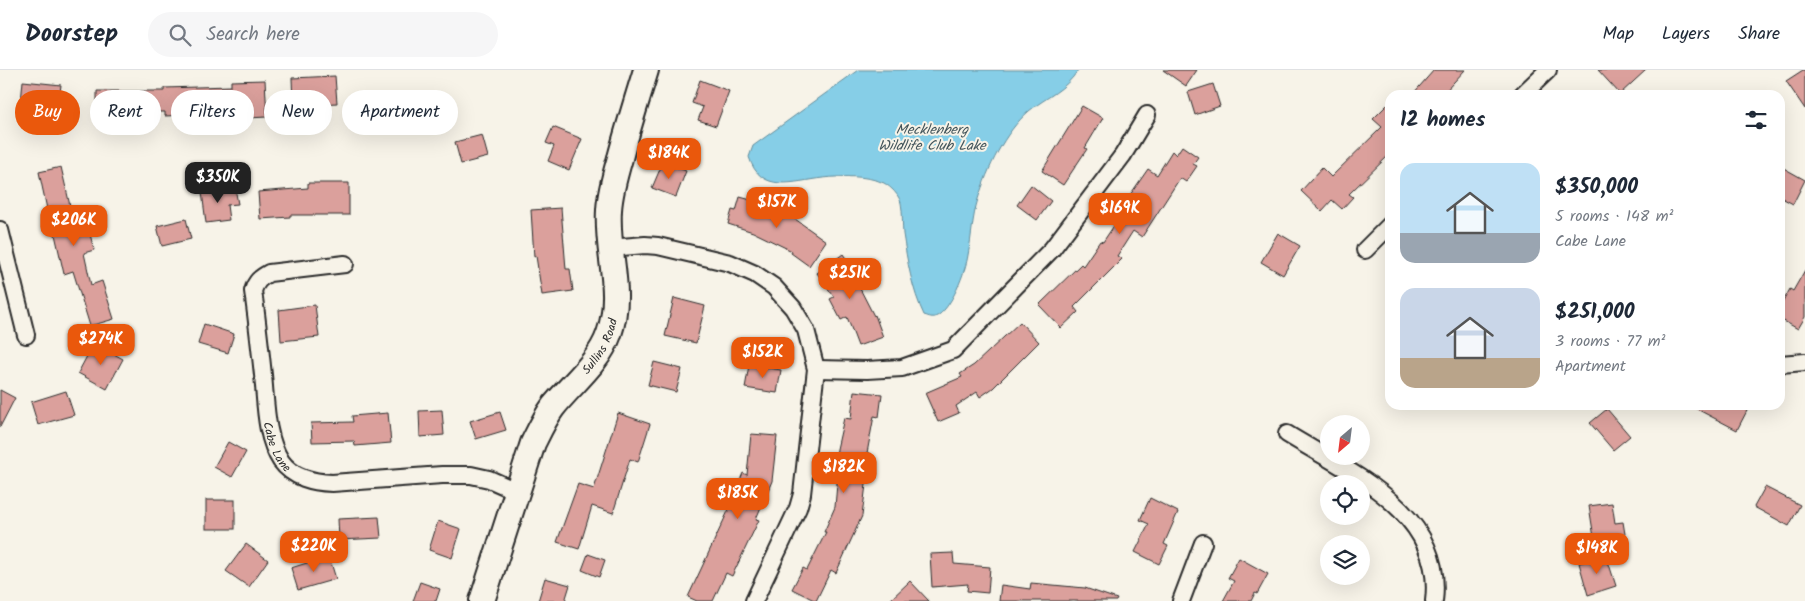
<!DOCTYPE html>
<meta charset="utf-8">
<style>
body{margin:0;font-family:Kalam,sans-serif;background:#f6f6f7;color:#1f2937;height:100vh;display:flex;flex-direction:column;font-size:19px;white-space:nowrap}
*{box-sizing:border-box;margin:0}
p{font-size:16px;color:#747a83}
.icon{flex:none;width:28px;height:28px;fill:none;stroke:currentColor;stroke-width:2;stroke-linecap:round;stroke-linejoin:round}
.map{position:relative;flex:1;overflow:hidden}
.side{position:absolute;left:1385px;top:20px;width:400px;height:320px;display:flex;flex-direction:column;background:#fff;border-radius:15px;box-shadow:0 5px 20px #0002}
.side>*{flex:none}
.guide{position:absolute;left:15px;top:20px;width:475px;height:45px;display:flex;gap:10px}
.needle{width:32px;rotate:208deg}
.fabs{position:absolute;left:1320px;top:345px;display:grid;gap:10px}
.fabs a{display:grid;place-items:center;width:50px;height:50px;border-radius:50%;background:#fff;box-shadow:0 5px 20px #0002;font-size:25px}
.price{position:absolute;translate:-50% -42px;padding:0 11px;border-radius:10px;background:#ea580c;color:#fff;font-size:16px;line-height:32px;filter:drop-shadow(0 1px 2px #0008)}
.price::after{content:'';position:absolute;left:50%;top:30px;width:15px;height:11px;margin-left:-8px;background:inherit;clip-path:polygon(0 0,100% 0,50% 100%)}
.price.on{background:#222;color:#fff}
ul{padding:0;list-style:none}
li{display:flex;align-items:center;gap:15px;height:125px;padding:0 15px}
li span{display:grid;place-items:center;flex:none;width:140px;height:100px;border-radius:15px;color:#555}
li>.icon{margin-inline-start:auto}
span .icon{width:60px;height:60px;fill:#fffc;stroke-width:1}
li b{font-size:21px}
h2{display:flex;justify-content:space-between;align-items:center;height:60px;padding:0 15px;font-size:21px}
.pill{padding:0 18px;border-radius:22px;background:#fff;box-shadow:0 5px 20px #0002;font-size:18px;line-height:45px}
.pill.on{background:#ea580c;color:#fff}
header{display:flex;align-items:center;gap:30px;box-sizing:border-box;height:70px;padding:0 25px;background:#fff;border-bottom:1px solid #e0e1e3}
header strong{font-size:24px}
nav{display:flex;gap:28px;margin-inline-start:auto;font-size:18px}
.search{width:350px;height:45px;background:#f6f6f7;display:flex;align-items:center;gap:12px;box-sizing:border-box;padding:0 18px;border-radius:28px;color:#747a83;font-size:19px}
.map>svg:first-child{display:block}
.water{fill:#86cee7;stroke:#628d9c}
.building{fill:#dba09c;stroke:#2b2b2b}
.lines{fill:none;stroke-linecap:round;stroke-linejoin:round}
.street-casing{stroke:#2b2b2b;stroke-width:20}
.secondary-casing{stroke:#2b2b2b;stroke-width:28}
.street{stroke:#f7f3e8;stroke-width:16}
.secondary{stroke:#f7f3e8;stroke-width:24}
.labels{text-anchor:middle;stroke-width:4;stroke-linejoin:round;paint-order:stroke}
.street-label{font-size:12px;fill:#2b2b2b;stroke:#f7f3e8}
.water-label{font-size:14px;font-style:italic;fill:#42545a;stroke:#f7f3e8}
</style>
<header>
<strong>Doorstep</strong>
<div class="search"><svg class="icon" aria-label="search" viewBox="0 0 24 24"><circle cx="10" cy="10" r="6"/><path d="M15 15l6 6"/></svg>Search here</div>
<nav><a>Map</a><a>Layers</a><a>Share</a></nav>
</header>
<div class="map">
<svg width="1805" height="531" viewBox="0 0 1805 531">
<rect width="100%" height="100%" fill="#f7f3e8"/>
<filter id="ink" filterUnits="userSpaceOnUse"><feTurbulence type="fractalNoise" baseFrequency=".02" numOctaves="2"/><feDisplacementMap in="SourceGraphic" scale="10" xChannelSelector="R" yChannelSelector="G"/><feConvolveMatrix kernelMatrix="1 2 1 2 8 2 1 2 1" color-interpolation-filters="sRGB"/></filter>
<g filter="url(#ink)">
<path class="water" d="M858 0H1078C1066 20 1046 27 1029 41 1004 63 988 98 978 129 972 148 972 166 968 185 966 200 951 241 935 247 931 248 928 246 924 245 912 220 907 190 903 164 902 154 903 142 901 133 899 125 891 117 884 113 866 105 842 106 823 108 794 111 761 125 749 87L753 76Z"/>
<g class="building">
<path d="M1163 0H1197L1186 16Z"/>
<path d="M1434 0H1465L1442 25H1412Z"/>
<path d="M1598 0H1646L1620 24Z"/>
<path d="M1803 0H1805V39L1786 11Z"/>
<path d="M335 6 337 33 293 35 292 8Z"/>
<path d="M265 10 267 47 248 48V34L209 36 210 44 165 46V42H136V55H111V46H97V21H164V18L231 16V11Z"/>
<path d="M700 10 729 21 716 56 698 50 703 37 692 33Z"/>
<path d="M23 11 61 15 58 37 21 32Z"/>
<path d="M1213 14 1220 36 1195 45 1188 22Z"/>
<path d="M1390 32V84L1349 124 1353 127 1342 139 1332 130 1322 141 1301 121 1322 98 1331 107 1382 57 1373 49Z"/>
<path d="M1082 36 1103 48 1085 78 1087 79 1063 115 1042 101Z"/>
<path d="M553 57 582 69 569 100 548 91 554 76 546 73Z"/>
<path d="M482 65 488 87 461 94 455 72Z"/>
<path d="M1182 76 1198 87 1193 94 1197 96 1186 112 1180 108 1142 167 1133 161 1117 186 1122 189 1074 237 1078 242 1061 258 1039 235 1081 194 1083 196 1100 171 1103 172 1117 151 1114 148 1148 99 1157 105 1172 81 1176 85Z"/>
<path d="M663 92 686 101 676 127 652 118Z"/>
<path d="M1780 96 1805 110 1793 134 1780 127Z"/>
<path d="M61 97 74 153 77 152 79 158 88 156 94 180 84 183 91 215 102 211 114 249 90 256 73 201 64 204 49 138 47 139 39 102Z"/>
<path d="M308 113H349V145H290V147L260 149 258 122 308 118Z"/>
<path d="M1031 115 1051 131 1037 150 1017 135Z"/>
<path d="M235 118 238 134 227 135 229 150 206 153 202 122Z"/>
<path d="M740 127 766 134 795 149 826 171 809 196 791 183 792 181 753 162 728 154 732 140 736 141Z"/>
<path d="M561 138 566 199H570L573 221 542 225 536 186 534 187 531 140Z"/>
<path d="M186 149 191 169 162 176 157 156Z"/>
<path d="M1278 163 1300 176 1283 205 1261 192Z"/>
<path d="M843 184 856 203 853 205 874 246 875 245 883 267 858 276 847 247 841 250 830 229 834 227 817 203Z"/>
<path d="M1805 200V247L1798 259 1780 249V237L1790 219 1793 221Z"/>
<path d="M674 228 705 236 696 273 665 266Z"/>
<path d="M315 235 319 267 281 271 279 240Z"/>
<path d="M1020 252 1039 272 993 318 980 327 977 322 956 336 959 343 938 352 925 323 962 307 960 304 974 295Z"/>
<path d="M204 254 234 264 228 283 198 274Z"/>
<path d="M94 273 123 289 107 319 78 303Z"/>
<path d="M654 292 682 299 676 322 648 315Z"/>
<path d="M749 295 781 300 777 323 745 318Z"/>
<path d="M0 320 15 328 0 357Z"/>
<path d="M66 321 74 345 38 355 31 332Z"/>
<path d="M854 321 882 324 879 347 874 346 867 383H870L862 446 836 503 831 500 816 531 792 519 803 498 807 500 826 462H824L835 437 838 402H834L837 379 844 348 851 349Z"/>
<path d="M1689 335H1750L1737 360Z"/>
<path d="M1607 339 1630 366 1613 380 1590 353Z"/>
<path d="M442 340 444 365 420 367 419 341Z"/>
<path d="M500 342 506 360 476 369 470 351Z"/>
<path d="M388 343 391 373 355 376 354 371 312 372 311 353 353 352 352 346Z"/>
<path d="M618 343 650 354 638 392 630 389 613 443 592 436 579 479 557 472 578 414 594 419Z"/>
<path d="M751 364 777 366 772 411 756 449 759 450 732 506 726 503 713 531H697L688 527 736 424H734L743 403 747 405Z"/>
<path d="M228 372 246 382 232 407 214 397Z"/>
<path d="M1765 417 1800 435 1789 456 1754 437Z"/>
<path d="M1150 428 1178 442 1164 474 1168 476 1159 494 1135 482 1149 454 1140 450Z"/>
<rect x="206" y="430" width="29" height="29"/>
<path d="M1612 433 1615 453 1623 452 1626 470 1595 474 1589 436Z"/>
<path d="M379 447 381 468 339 470 338 449Z"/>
<path d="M438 451 461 459 452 488 429 480Z"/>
<path d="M246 474 268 490 249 517 226 501Z"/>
<path d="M953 483 954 494 990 497 988 523 967 521 968 514 932 517 930 484Z"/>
<path d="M588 484 605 490 599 507 582 500Z"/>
<path d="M1606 485 1616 516 1588 525 1579 493Z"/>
<path d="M329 486 336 509 298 520 291 498Z"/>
<path d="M1239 488 1268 504 1257 524 1255 523 1251 531H1223L1234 511 1228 508Z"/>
<path d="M545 508 570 515 565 531H538Z"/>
<path d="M910 511 929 531H889Z"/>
<path d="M420 512 440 519 436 531H413Z"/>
<path d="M1031 513 1085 518 1117 529 1116 531H999L1001 515 1030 519Z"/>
</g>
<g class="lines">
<g class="street-casing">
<g id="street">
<path d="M1522 25 1548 0"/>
<path d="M0 160 26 265"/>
<path d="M610 178 645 175 658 176 730 193 755 204 774 217 793 238 806 260 816 299 802 424 798 438 754 531"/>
<path d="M1365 180 1390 155"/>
<path id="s1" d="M345 194 269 203C260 208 256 211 253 221 257 249 260 277 263 305 266 333 265 366 281 391 293 408 313 412 332 413L442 405H471L489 409 516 421"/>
<path d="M1780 294 1805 292"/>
<path d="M816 299 867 300 902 298 953 280 1052 179 1123 85 1147 45"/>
<path d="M1287 364C1350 403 1445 442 1434 531"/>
<path d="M1181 531 1203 473"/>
</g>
</g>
<g class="secondary-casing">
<g id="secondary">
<path id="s2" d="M482 531 533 373C539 361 545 348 553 337 571 314 599 293 609 264 624 220 606 184 609 140 610 123 615 105 620 88 628 58 637 29 646 0"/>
</g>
</g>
<use href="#street" class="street"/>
<use href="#secondary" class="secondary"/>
</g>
</g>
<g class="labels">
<g class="street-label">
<text dy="4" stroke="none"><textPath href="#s2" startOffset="285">Sullins Road</textPath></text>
<text dy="4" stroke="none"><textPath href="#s1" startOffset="260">Cabe Lane</textPath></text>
</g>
<g class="water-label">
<text x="932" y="64">Mecklenberg<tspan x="932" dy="16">Wildlife Club Lake</tspan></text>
</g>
</g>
</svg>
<div class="fabs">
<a><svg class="needle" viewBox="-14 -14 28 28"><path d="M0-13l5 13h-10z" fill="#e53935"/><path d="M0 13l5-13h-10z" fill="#747a83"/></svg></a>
<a><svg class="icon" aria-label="locate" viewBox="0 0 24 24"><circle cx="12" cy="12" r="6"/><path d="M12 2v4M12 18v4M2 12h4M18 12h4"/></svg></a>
<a><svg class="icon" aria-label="layers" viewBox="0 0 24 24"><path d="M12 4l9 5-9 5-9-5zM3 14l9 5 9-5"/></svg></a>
</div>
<b class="price" style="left:669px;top:110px">$184K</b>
<b class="price on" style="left:218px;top:134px">$350K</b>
<b class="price" style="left:777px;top:159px">$157K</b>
<b class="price" style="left:1120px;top:165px">$169K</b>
<b class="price" style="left:74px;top:177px">$206K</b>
<b class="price" style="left:850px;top:230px">$251K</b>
<b class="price" style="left:101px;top:296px">$274K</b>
<b class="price" style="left:763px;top:309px">$152K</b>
<b class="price" style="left:844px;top:424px">$182K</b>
<b class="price" style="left:738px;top:450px">$185K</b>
<b class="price" style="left:314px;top:503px">$220K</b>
<b class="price" style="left:1597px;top:505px">$148K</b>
<div class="guide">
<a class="pill on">Buy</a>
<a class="pill">Rent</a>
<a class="pill">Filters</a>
<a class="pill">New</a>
<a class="pill">Apartment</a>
</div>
<section class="side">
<h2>12 homes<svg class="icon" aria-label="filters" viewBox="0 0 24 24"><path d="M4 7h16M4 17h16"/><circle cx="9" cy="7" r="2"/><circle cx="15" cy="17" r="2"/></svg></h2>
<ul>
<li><span style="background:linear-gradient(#bfe0f5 70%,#9aa5b1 0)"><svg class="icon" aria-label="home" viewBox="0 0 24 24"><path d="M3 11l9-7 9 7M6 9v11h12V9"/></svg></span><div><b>$350,000</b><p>5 rooms · 148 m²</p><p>Cabe Lane</p></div></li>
<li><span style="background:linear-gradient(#c9d6e8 70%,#b9a48a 0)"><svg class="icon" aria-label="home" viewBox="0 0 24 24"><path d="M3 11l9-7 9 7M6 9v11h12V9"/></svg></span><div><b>$251,000</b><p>3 rooms · 77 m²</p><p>Apartment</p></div></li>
</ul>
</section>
</div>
